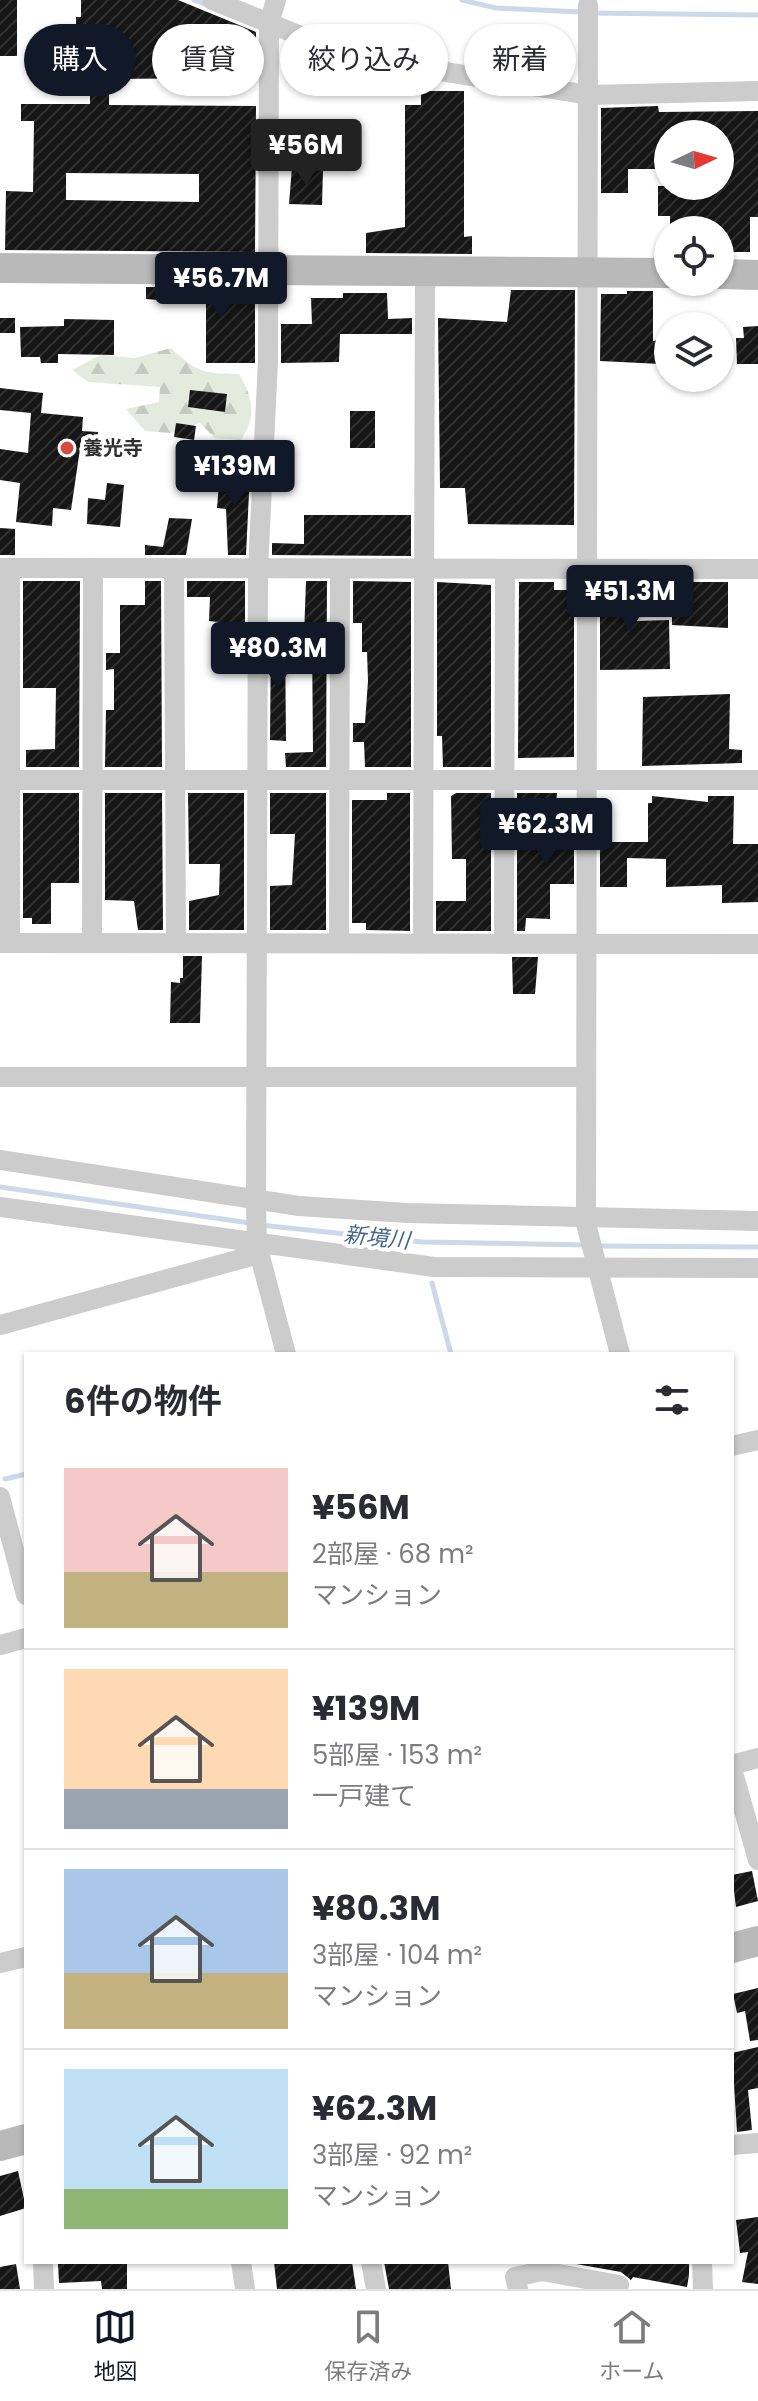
<!DOCTYPE html>
<html lang="ja">
<meta charset="utf-8">
<style>
body{margin:0;font-family:Poppins,"Noto Sans JP",sans-serif;background:#f7f7f7;color:#2b2b33;height:100vh;display:flex;flex-direction:column;font-size:30px;white-space:nowrap}
*{box-sizing:border-box;margin:0}
p{font-size:26px;color:#7c7c81}
.icon{flex:none;width:44px;height:44px;fill:none;stroke:currentColor;stroke-width:2;stroke-linecap:round;stroke-linejoin:round}
.map{position:relative;flex:1;overflow:hidden}
.panel{position:absolute;left:24px;top:1352px;width:710px;height:912px;display:flex;flex-direction:column;background:#fff;border-radius:0px;box-shadow:0 2px 6px #0004}
.panel>*{flex:none}
.hud{position:absolute;left:24px;top:24px;width:710px;height:72px;display:flex;gap:16px}
.needle{width:52px;rotate:85deg}
.fabs{position:absolute;left:654px;top:120px;display:grid;gap:16px}
.fabs a{display:grid;place-items:center;width:80px;height:80px;border-radius:50%;background:#fff;box-shadow:0 2px 6px #0004;font-size:40px}
.price{position:absolute;translate:-50% -68px;padding:0 18px;border-radius:8px;background:#111827;color:#fff;font-size:26px;line-height:52px;filter:drop-shadow(0 2px 4px #0008)}
.price::after{content:'';position:absolute;left:50%;top:48px;width:24px;height:18px;margin-left:-12px;background:inherit;clip-path:polygon(0 0,100% 0,50% 100%)}
.price.active{background:#222;color:#fff}
ul{padding:0;list-style:none}
li{display:flex;align-items:center;gap:24px;height:200px;padding:0 40px}
li+li{border-top:2px solid #e1e1e2}
li span{display:grid;place-items:center;flex:none;width:224px;height:160px;border-radius:0px;color:#555}
li>.icon{margin-inline-start:auto}
span .icon{width:96px;height:96px;fill:#fffc;stroke-width:1}
li b{font-size:34px}
h2{display:flex;justify-content:space-between;align-items:center;height:96px;padding:0 40px;font-size:34px}
.chip{padding:0 28px;border-radius:36px;background:#fff;box-shadow:0 2px 6px #0004;font-size:28px;line-height:72px}
.chip.active{background:#111827;color:#fff}
.tabs{display:flex;justify-content:space-around;align-items:center;height:112px;border-top:2px solid #e1e1e2;background:#fff;font-size:22px;color:#7c7c81}
.tabs a{display:grid;justify-items:center;gap:4px}
.tabs .active{color:#111827}
.map>svg:first-child{display:block}
.forest{fill:url(#forest-firs)}
.lines{fill:none;stroke-linecap:round;stroke-linejoin:round}
.stream{stroke:#ccd9e8;stroke-width:5}
.building{fill:url(#building-hatch);fill-rule:evenodd}
.street{stroke:#ccc;stroke-width:20}
.secondary{stroke:#b9b9b9;stroke-width:30}
.poi-dot{fill:#d44c43;stroke:#fff;stroke-width:3}
.labels{text-anchor:middle;stroke-width:8;stroke-linejoin:round;paint-order:stroke}
.poi-label{font-size:20px;font-weight:bold;fill:#2f2f2f;stroke:#fff;text-anchor:start}
.water-label{font-size:22px;font-style:italic;fill:#456589;stroke:#fff}
</style>
<div class="map">
<svg width="758" height="2289" viewBox="0 0 758 2289">
<defs>
<pattern id="forest-firs" width="22" height="20" patternUnits="userSpaceOnUse" patternTransform="scale(2)"><rect width="22" height="20" fill="#e3ebde"/><path d="M5 1l3.5 6h-7zM16 11l3.5 6h-7z" fill="#c3cabf"/></pattern>
<pattern id="building-hatch" width="6" height="6" patternUnits="userSpaceOnUse" patternTransform="scale(2)"><rect width="6" height="6" fill="#161616"/><path d="M-1 1l2-2M0 6l6-6M5 7l2-2" fill="none" stroke="#303030"/></pattern>
</defs>
<rect width="100%" height="100%" fill="#fff"/>
<path class="forest" d="M171 348C196 372 205 374 239 374 253 397 257 416 241 440L215 438 200 423 171 433 145 431 126 409 159 402 160 387 88 382 72 370 101 355 135 358Z"/>
<g class="lines">
<g class="stream">
<path d="M194 0 207 5"/>
<path d="M462 0 496 8 581 12"/>
<path d="M591 13 758 15"/>
<path d="M0 1187 250 1223"/>
<path d="M260 1225 422 1242 585 1245"/>
<path d="M599 1246 758 1247"/>
<path d="M432 1283 451 1354"/>
<path d="M5 1479 26 1474"/>
</g>
</g>
<g class="building">
<rect x="0" y="0" width="17" height="56"/>
<path d="M81 0H178L256 32V74H219V78L109 79V105L256 106 255 252 5 250 6 191 33 192 34 121H21V104H90V75L81 74V49H76V17H81ZM66 173 199 174V202L66 200Z"/>
<path d="M421 91H464V237L472 236V254L366 253V233L405 227V105H421Z"/>
<path d="M658 106 659 112 758 111V217H750V252H720V230H670V216H658V186H720V134H668V169H628V193H601V108Z"/>
<path d="M292 167 323 170 322 205 289 204Z"/>
<path d="M146 287 255 288V363H206V304L146 299Z"/>
<path d="M511 290H575L574 525 468 524 465 488H440L438 318 507 322Z"/>
<path d="M627 291H653V341L660 340 661 364 600 361 601 294H627Z"/>
<path d="M343 293H387L388 319 412 318V334H340L339 362 281 363V324H312L311 298H343Z"/>
<rect x="0" y="318" width="15" height="15"/>
<path d="M64 319 114 320V355L58 354V363H41L40 357H21L20 327 64 326Z"/>
<path d="M758 326V364H737L736 338H744L743 327Z"/>
<path d="M0 388 43 393 41 413 83 417 82 431 98 432 97 450 80 449 71 510 53 508 52 526 16 522 20 483 0 480V449L28 453 31 413 0 410Z"/>
<path d="M190 390 227 394 225 412 188 407Z"/>
<rect x="350" y="411" width="25" height="37"/>
<path d="M176 423 196 426 194 440 174 437Z"/>
<path d="M220 470 250 472 246 555H228L226 509 217 508Z"/>
<path d="M107 483 124 485 120 527 87 524 88 498 105 500Z"/>
<path d="M304 515H411V556L272 555V543L304 544Z"/>
<path d="M169 518 192 519 186 555H145V545L163 547Z"/>
<path d="M0 528 15 529V555H0Z"/>
<path d="M23 581H80L79 767H26V750L55 749 56 688H23Z"/>
<path d="M145 581H161L162 767H105L106 710H114V669L106 670V653H120V605H145Z"/>
<path d="M187 581H245V643L219 642V622L209 621 210 597H187Z"/>
<path d="M306 581H327L326 767H286L285 753 313 752 312 636H304Z"/>
<path d="M353 581 411 582V767H365L364 742H353V723H365L368 681 367 652H362V623H353Z"/>
<path d="M437 582 491 585V767H443L442 736H437Z"/>
<path d="M519 582H554V590H574V757L518 758Z"/>
<path d="M600 582H634V621L669 620 670 669 600 670Z"/>
<path d="M672 582H728V628L672 625Z"/>
<path d="M285 636 286 741 270 740 271 637Z"/>
<path d="M730 694 729 749 742 750V763L642 766 643 697Z"/>
<path d="M23 793H79V883H51V924H32V918H23Z"/>
<path d="M105 793H162L163 930H138L134 901 105 900Z"/>
<path d="M188 793H244V930H189V901L219 895 220 864H189Z"/>
<path d="M270 793H326V930H270V886L292 885 295 834H270Z"/>
<path d="M387 793H410V931L366 930V923H352V800H387Z"/>
<path d="M456 793H491V931H436V901H466V859H452L451 796Z"/>
<path d="M517 793H557L556 804H517Z"/>
<path d="M652 796 708 802V796H734L733 844H758V902L722 903V885L666 887V859L627 858V887H600V842H648V803H652Z"/>
<path d="M547 805H574V884H550V919L526 918 525 931H517V847H547Z"/>
<path d="M183 956H202L200 1023H170L171 982 180 983V978H183Z"/>
<path d="M512 957H538L535 994H513Z"/>
<path d="M752 1871 758 1901 736 1907 732 1875Z"/>
<path d="M758 1988V2040L750 2041 745 2011 737 2013 733 1994Z"/>
<path d="M758 2047V2088L748 2090 752 2130 737 2132 732 2053Z"/>
<path d="M18 2171 26 2208 0 2216V2176Z"/>
<path d="M758 2217V2284L742 2282 748 2252 740 2253 736 2220Z"/>
<path d="M88 2262H127V2289H102L101 2281 59 2283 58 2264Z"/>
<path d="M274 2262H352L356 2289H277Z"/>
<path d="M384 2262H448L451 2289H389Z"/>
<path d="M565 2262H689V2275L687 2287 633 2277 631 2280 621 2272Z"/>
<path d="M16 2264 20 2289H0V2267Z"/>
</g>
<g class="lines">
<g class="street">
<path d="M212 0 353 57 589 95 758 91"/>
<path d="M276 0 269 23 268 361 258 569 256 1204 257 1245 286 1354"/>
<path d="M588 5 586 1224 620 1354"/>
<path d="M0 568 758 569"/>
<path d="M10 568V943"/>
<path d="M174 569 176 943"/>
<path d="M0 780H758"/>
<path d="M0 943 758 944"/>
<path d="M92 943 93 568"/>
<path d="M339 943 340 569"/>
<path d="M423 943 425 271"/>
<path d="M504 944 505 570"/>
<path d="M0 1077H586"/>
<path d="M0 1160 299 1206 407 1213 758 1221"/>
<path d="M0 1207 434 1267 758 1268"/>
<path d="M0 1325 259 1254"/>
<path d="M732 1446 758 1440"/>
<path d="M0 1497 26 1595"/>
<path d="M0 1645 26 1638"/>
<path d="M732 1765 758 1758"/>
<path d="M732 1769 758 1860"/>
<path d="M0 1963 26 1957"/>
<path d="M732 2145 758 2143"/>
<path d="M43 2262 44 2289"/>
<path d="M241 2262 245 2289"/>
<path d="M371 2262 376 2289"/>
<path d="M702 2262 703 2289"/>
<path d="M518 2289 515 2277 542 2271 619 2285"/>
</g>
<g class="secondary">
<path d="M0 268 668 273"/>
<path d="M720 274 758 275"/>
<path d="M732 1948 758 1941"/>
<path d="M0 2146 26 2139"/>
</g>
</g>
<circle class="poi-dot" cx="67" cy="448" r="8"/>
<g class="labels">
<g class="poi-label">
<text x="83" y="455">養光寺</text>
</g>
<g class="water-label">
<text transform="translate(377 1237) rotate(6)" y="8">新境川</text>
</g>
</g>
</svg>
<div class="fabs">
<a><svg class="needle" viewBox="-14 -14 28 28"><path d="M0-13l5 13h-10z" fill="#e53935"/><path d="M0 13l5-13h-10z" fill="#7c7c81"/></svg></a>
<a><svg class="icon" aria-label="locate" viewBox="0 0 24 24"><circle cx="12" cy="12" r="6"/><path d="M12 2v4M12 18v4M2 12h4M18 12h4"/></svg></a>
<a><svg class="icon" aria-label="layers" viewBox="0 0 24 24"><path d="M12 4l9 5-9 5-9-5zM3 14l9 5 9-5"/></svg></a>
</div>
<b class="price active" style="left:306px;top:187px">¥56M</b>
<b class="price" style="left:221px;top:320px">¥56.7M</b>
<b class="price" style="left:235px;top:508px">¥139M</b>
<b class="price" style="left:630px;top:633px">¥51.3M</b>
<b class="price" style="left:278px;top:690px">¥80.3M</b>
<b class="price" style="left:546px;top:866px">¥62.3M</b>
<div class="hud">
<a class="chip active">購入</a>
<a class="chip">賃貸</a>
<a class="chip">絞り込み</a>
<a class="chip">新着</a>
</div>
<section class="panel">
<h2>6件の物件<svg class="icon" aria-label="filters" viewBox="0 0 24 24"><path d="M4 7h16M4 17h16"/><circle cx="9" cy="7" r="2"/><circle cx="15" cy="17" r="2"/></svg></h2>
<ul>
<li><span style="background:linear-gradient(#f6c9c9 65%,#c2b280 0)"><svg class="icon" aria-label="home" viewBox="0 0 24 24"><path d="M3 11l9-7 9 7M6 9v11h12V9"/></svg></span><div><b>¥56M</b><p>2部屋 · 68 m²</p><p>マンション</p></div></li>
<li><span style="background:linear-gradient(#ffd9b3 75%,#9aa5b1 0)"><svg class="icon" aria-label="home" viewBox="0 0 24 24"><path d="M3 11l9-7 9 7M6 9v11h12V9"/></svg></span><div><b>¥139M</b><p>5部屋 · 153 m²</p><p>一戸建て</p></div></li>
<li><span style="background:linear-gradient(#a9c7e8 65%,#c2b280 0)"><svg class="icon" aria-label="home" viewBox="0 0 24 24"><path d="M3 11l9-7 9 7M6 9v11h12V9"/></svg></span><div><b>¥80.3M</b><p>3部屋 · 104 m²</p><p>マンション</p></div></li>
<li><span style="background:linear-gradient(#bfe0f5 75%,#8fb573 0)"><svg class="icon" aria-label="home" viewBox="0 0 24 24"><path d="M3 11l9-7 9 7M6 9v11h12V9"/></svg></span><div><b>¥62.3M</b><p>3部屋 · 92 m²</p><p>マンション</p></div></li>
</ul>
</section>
</div>
<nav class="tabs">
<a class="active"><svg class="icon" aria-label="map" viewBox="0 0 24 24"><path d="M3 6l6-2 6 2 6-2v14l-6 2-6-2-6 2zM9 4v14M15 6v14"/></svg>地図</a>
<a><svg class="icon" aria-label="saved" viewBox="0 0 24 24"><path d="M7 4h10v16l-5-4-5 4z"/></svg>保存済み</a>
<a><svg class="icon" aria-label="home" viewBox="0 0 24 24"><path d="M3 11l9-7 9 7M6 9v11h12V9"/></svg>ホーム</a>
</nav>
